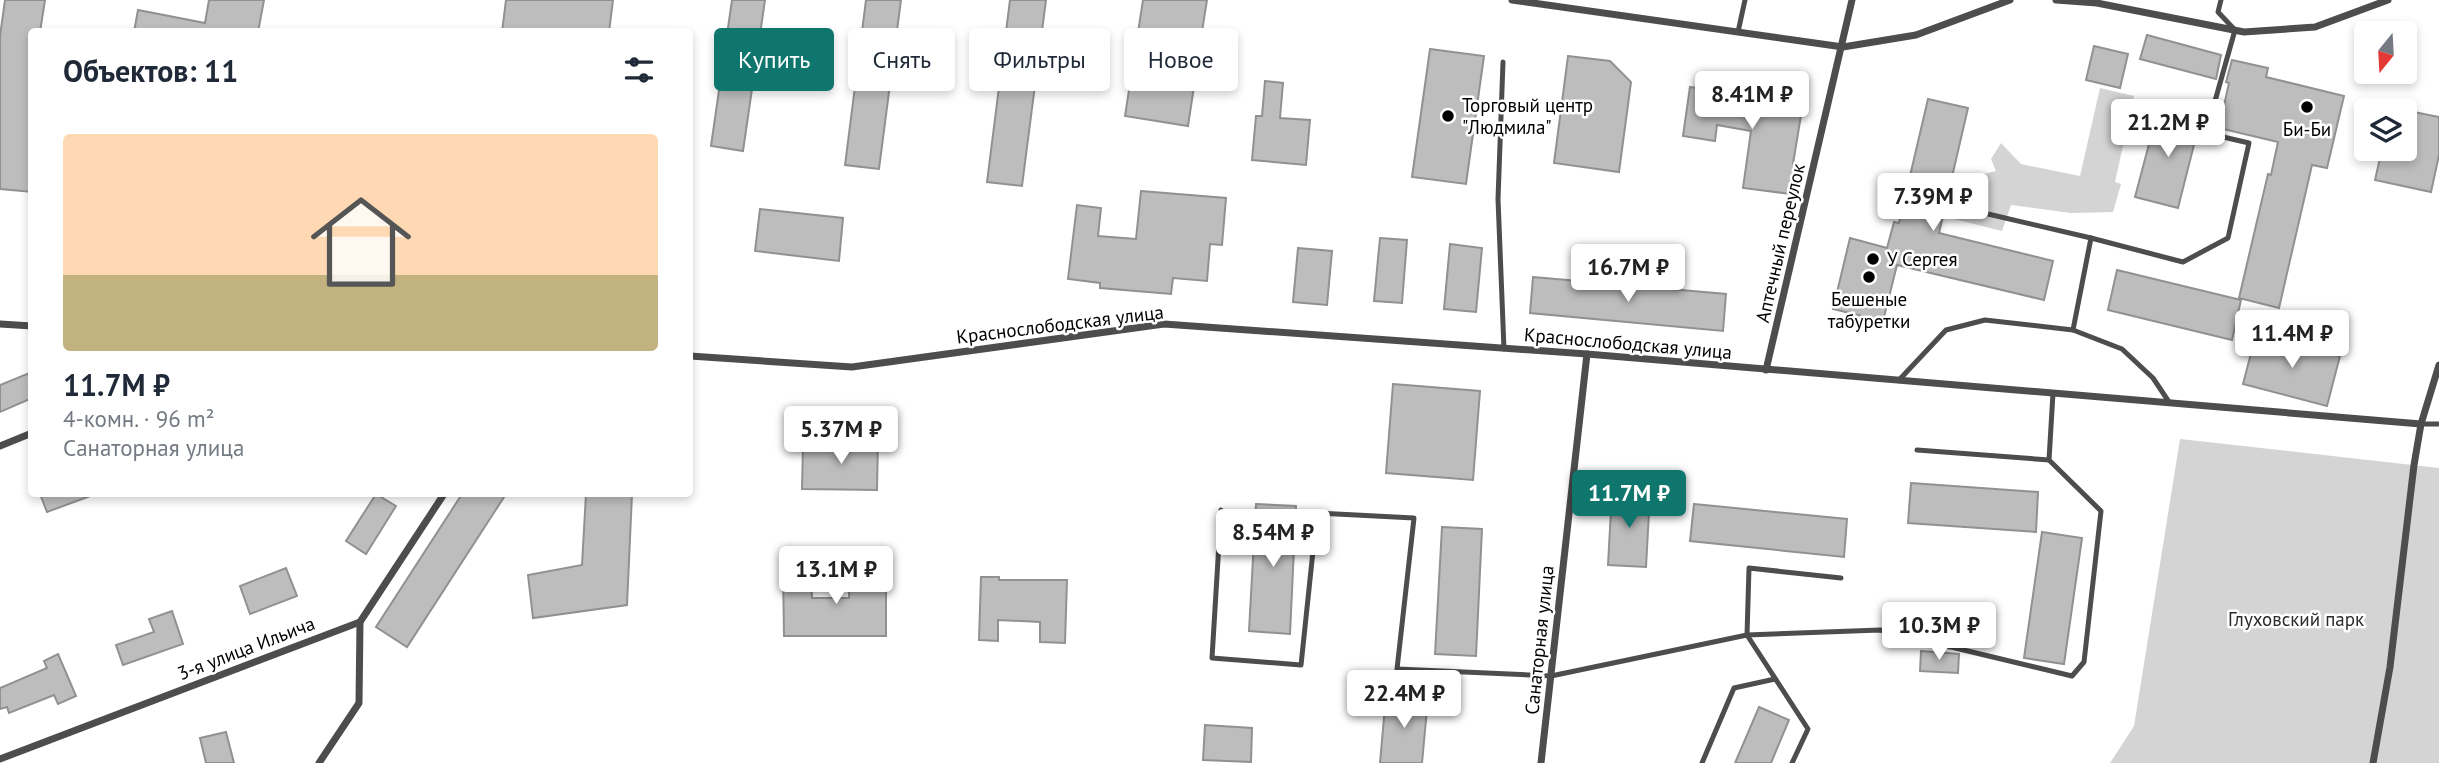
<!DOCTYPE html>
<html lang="ru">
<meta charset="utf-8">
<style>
body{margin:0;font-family:"PT Sans",sans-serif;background:#f2f2f3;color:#1f2937;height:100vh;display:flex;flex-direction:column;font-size:26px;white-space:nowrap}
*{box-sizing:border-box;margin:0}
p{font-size:23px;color:#747a83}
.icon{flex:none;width:38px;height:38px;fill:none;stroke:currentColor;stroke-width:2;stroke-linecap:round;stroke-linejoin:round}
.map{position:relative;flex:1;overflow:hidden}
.drawer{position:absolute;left:28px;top:28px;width:665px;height:469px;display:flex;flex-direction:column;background:#fff;border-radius:7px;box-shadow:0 4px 10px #0003}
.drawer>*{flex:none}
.top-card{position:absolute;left:714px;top:28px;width:665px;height:63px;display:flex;gap:14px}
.needle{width:46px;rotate:198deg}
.controls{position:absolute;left:2354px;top:21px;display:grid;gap:14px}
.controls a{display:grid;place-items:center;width:63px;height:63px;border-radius:7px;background:#fff;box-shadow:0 4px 10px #0003;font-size:35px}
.price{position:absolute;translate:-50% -60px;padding:0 16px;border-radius:7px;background:#fff;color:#222;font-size:23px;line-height:46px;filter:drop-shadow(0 2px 4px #0008)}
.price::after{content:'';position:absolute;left:50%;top:42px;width:21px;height:16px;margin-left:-10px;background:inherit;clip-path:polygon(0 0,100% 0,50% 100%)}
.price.active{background:#0f766e;color:#fff}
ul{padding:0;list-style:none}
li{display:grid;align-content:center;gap:14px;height:371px;padding:0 35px}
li+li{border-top:2px solid #e0e1e3}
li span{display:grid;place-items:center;height:217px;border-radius:7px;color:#555}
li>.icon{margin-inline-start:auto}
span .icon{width:126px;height:126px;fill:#fffc;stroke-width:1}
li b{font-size:30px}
h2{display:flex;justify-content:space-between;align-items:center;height:84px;padding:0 35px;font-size:30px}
.pill{padding:0 24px;border-radius:7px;background:#fff;box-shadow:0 4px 10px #0003;font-size:24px;line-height:63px}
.pill.active{background:#0f766e;color:#fff}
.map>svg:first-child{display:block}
.green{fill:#d4d4d4}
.building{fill:#bdbdbd;stroke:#919191;stroke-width:2}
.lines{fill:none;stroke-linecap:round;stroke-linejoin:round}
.service{stroke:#4d4d4d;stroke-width:5}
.minor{stroke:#4d4d4d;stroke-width:7}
.poi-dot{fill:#000;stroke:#fff;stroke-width:2.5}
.labels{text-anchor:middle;stroke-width:5;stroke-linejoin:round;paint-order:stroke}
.poi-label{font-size:19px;fill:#000;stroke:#fff;text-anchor:start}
.street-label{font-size:19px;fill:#000;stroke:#fff}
.park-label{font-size:19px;fill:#2b2b2b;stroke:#fff}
</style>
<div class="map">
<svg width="2439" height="763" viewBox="0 0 2439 763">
<rect width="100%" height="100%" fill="#fff"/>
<g class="green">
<path d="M2100 88 2134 96 2115 182 2121 184 2113 212 2071 213 2011 205 2002 231 1954 219 1971 177 1996 171 1991 159 2001 143 2021 164 2080 176Z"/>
<path d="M2180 439 2439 468V763H2110L2134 726Z"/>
</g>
<g class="building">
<path d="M5 0H45L40 32H32V192L0 189V36Z"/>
<path d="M209 0H264L258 32H134L138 10 205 23Z"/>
<path d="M506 0H613L609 32H502Z"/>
<path d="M732 0H765L743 151 711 146Z"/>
<path d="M866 0H901L879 169 845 165Z"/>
<path d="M1010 0H1046L1022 186 987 182Z"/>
<path d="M1143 0H1207L1200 44 1169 40 1163 76 1195 80 1188 126 1125 116Z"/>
<path d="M2147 35 2221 55 2216 79 2140 59Z"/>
<path d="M2094 46 2128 54 2120 88 2086 80Z"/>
<path d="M1430 49 1484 56 1466 184 1412 177Z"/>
<path d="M1568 56 1610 61 1631 82 1619 172 1554 163Z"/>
<path d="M2232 60 2268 68 2266 77 2344 96 2327 168 2312 165 2279 308 2239 298 2268 174 2271 175 2278 142 2219 128 2229 83 2226 82Z"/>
<path d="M1265 81 1283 83 1280 118 1310 120 1306 165 1252 160 1256 116H1262Z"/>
<path d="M1690 87 1743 95 1745 87 1804 97 1793 164H1795L1791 194 1743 188 1751 131 1717 125 1715 141 1683 136Z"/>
<path d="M1928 99 1968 108 1939 233 2053 261 2044 300 1897 265 1883 321 1833 309 1850 238 1887 248 1894 222 1899 223Z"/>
<path d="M2158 110 2200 121 2178 208 2135 197Z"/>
<path d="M2404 110 2439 117V155L2431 192 2375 180 2382 149H2404Z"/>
<path d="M1141 191 1226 198 1222 245 1210 244 1207 281 1173 278 1171 294 1100 288V283L1068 279 1077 205 1101 208 1098 236 1136 239Z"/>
<path d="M760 209 843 218 839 261 755 251Z"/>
<path d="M1380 238 1407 240 1402 303 1374 301Z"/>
<path d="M1450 244 1482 248 1476 312 1444 309Z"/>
<path d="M1298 248 1332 251 1327 305 1293 302Z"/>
<path d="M2117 270 2241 300 2232 340 2108 310Z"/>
<path d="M1533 277 1726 294 1723 331 1530 313Z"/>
<path d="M2256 334 2340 356 2327 406 2243 384Z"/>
<path d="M32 372V398L0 412V385Z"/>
<path d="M1393 384 1480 391 1473 480 1386 473Z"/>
<path d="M852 439H878L877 490 802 489 803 445 852 446Z"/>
<path d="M1911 483 2038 492 2036 532 1908 523Z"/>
<path d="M1612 492 1650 494 1646 567 1608 565Z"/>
<path d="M40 494H93V495L47 512Z"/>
<path d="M376 494 396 506 366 554 346 541Z"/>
<path d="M462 494H506L407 647 376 627Z"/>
<path d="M586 494H632L627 605 533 618 528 575 582 565Z"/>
<path d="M1256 504 1296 506 1290 634 1249 631Z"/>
<path d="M1694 504 1847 519 1844 557 1690 541Z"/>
<path d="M1442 527 1482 529 1476 656 1435 654Z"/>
<path d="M2042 532 2082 538 2064 664 2024 658Z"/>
<path d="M286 568 297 596 250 614 240 586Z"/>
<path d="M886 569V636H784L783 570H811L812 598H849V570Z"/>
<path d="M981 577H999V580H1067L1065 643 1040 642V622L998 620V641L979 640Z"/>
<path d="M172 611 183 644 123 665 116 645 154 632 149 619Z"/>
<path d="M1921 651 1959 654 1958 673 1920 671Z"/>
<path d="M58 654 76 696 58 704 54 695 9 713 7 707 0 709V688L47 668 44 661Z"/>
<path d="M1386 695 1428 698 1422 763H1380Z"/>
<path d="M1759 707 1789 720 1771 763H1735Z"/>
<path d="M1205 725 1252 728 1251 762 1203 760Z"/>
<path d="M226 732 234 763H206L200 738Z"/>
</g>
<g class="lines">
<g class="service">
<path d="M1738 32 1745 0"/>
<path d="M1503 62 1498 199 1504 349"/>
<path d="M1988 214 2091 238"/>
<path d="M2073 330 2122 349 2153 378 2169 402"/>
<path d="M1899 380 1946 330 1985 320 2073 330 2091 238 2183 262 2228 238 2249 143 2206 133 2235 30 2218 12 2221 0"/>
<path d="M2421 424H2439"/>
<path d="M1917 450 2049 460"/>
<path d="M1221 510 1212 658 1301 665 1317 513 1414 518 1397 669 1551 676 1747 635 1808 729 1792 763"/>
<path d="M1841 578 1749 568 1747 635 1880 630 2072 676 2084 662 2101 511 2049 460 2053 393"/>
<path d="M1702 763 1734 688 1775 679"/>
</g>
<g class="minor">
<path d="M1512 0 1843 47 1916 35 2010 0"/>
<path d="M2056 0 2097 3 2244 32 2315 27 2388 0"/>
<path d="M0 324 32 326"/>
<path d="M690 356 852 367 1164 324 1587 354 2421 424"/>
<path d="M1766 370 1852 0"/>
<path d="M0 446 32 433"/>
<path d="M0 759 360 622 444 494"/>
<path d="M319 763 359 703 360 622"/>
<path d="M1541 763 1587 354"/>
<path d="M2373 763 2390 667 2414 465 2421 424 2439 365"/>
</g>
</g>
<g class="poi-dot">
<circle cx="2307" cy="107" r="7"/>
<circle cx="1448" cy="116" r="7"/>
<circle cx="1873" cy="259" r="7"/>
<circle cx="1869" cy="277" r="7"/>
</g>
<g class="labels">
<g class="poi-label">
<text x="1462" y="112">Торговый центр<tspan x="1462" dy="22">"Людмила"</tspan></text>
<text x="2307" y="136" text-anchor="middle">Би-Би</text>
<text x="1887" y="266">У Сергея</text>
<text x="1869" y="306" text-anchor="middle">Бешеные<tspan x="1869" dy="22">табуретки</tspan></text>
</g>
<g class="street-label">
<text transform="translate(1780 243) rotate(-77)" y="7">Аптечный переулок</text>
<text transform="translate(1060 324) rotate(-7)" y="7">Краснослободская улица</text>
<text transform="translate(1628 343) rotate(5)" y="7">Краснослободская улица</text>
<text transform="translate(1539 640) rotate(-84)" y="7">Санаторная улица</text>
<text transform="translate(246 648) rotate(-21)" y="7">3-я улица Ильича</text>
</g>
<g class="park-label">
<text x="2296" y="626">Глуховский парк</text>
</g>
</g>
</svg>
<div class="controls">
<a><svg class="needle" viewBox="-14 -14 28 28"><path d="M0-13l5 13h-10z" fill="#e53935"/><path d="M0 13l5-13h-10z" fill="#747a83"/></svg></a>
<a><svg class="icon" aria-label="layers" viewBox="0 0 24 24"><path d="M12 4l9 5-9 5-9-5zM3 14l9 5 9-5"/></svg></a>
</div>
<b class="price" style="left:1752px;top:131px">8.41M ₽</b>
<b class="price" style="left:2168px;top:159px">21.2M ₽</b>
<b class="price" style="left:1933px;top:233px">7.39M ₽</b>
<b class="price" style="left:1628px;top:304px">16.7M ₽</b>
<b class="price" style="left:2292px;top:370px">11.4M ₽</b>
<b class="price" style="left:841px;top:466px">5.37M ₽</b>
<b class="price active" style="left:1629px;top:530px">11.7M ₽</b>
<b class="price" style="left:1273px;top:569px">8.54M ₽</b>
<b class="price" style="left:836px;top:606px">13.1M ₽</b>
<b class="price" style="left:1939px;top:662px">10.3M ₽</b>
<b class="price" style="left:1404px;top:730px">22.4M ₽</b>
<div class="top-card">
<a class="pill active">Купить</a>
<a class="pill">Снять</a>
<a class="pill">Фильтры</a>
<a class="pill">Новое</a>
</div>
<section class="drawer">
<h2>Объектов: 11<svg class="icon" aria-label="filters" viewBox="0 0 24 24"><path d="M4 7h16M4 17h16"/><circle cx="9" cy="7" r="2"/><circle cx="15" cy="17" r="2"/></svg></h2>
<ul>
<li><span style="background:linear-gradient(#ffd9b3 65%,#c2b280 0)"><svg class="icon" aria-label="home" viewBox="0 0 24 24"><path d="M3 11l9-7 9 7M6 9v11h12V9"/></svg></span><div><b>11.7M ₽</b><p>4-комн. · 96 m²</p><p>Санаторная улица</p></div></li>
</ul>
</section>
</div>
